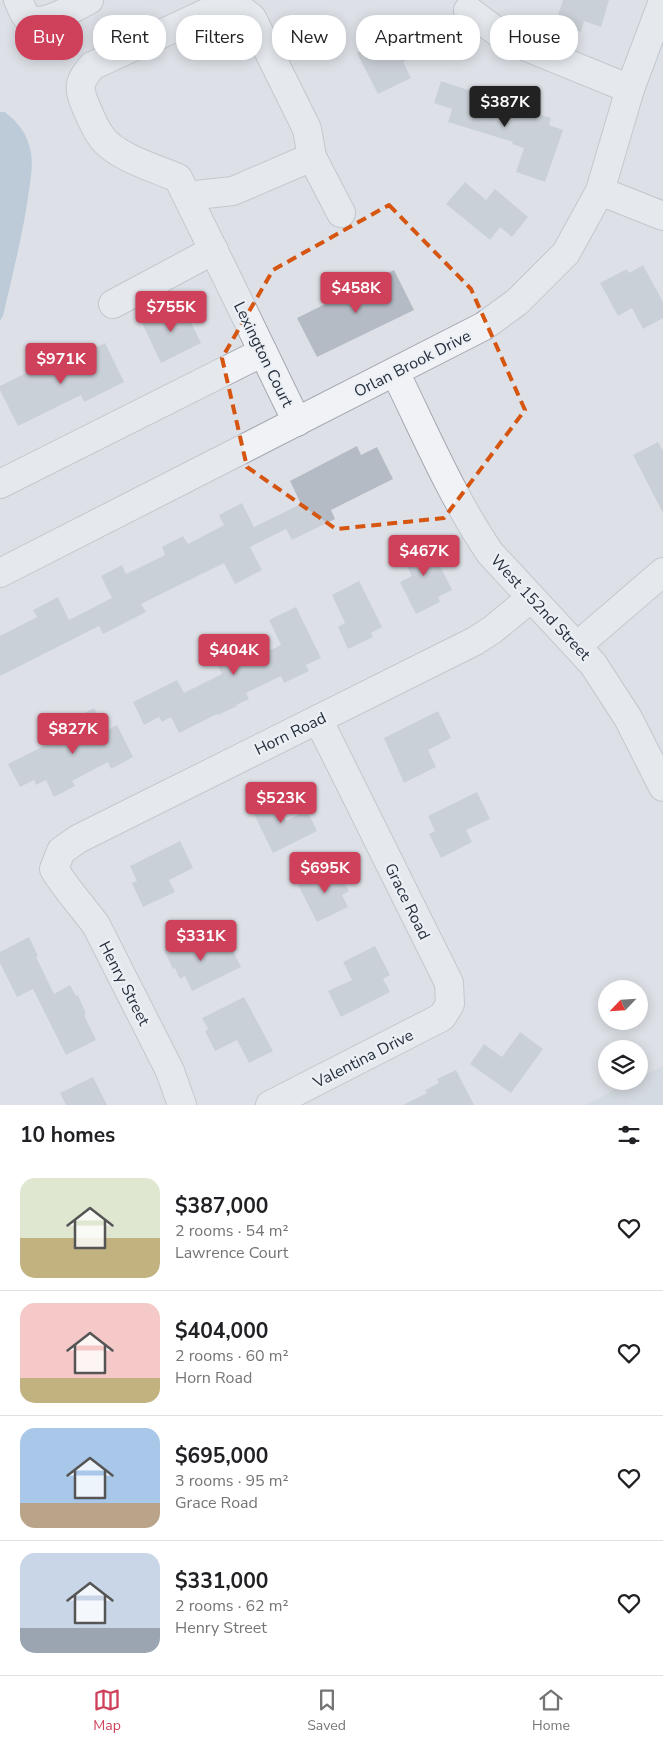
<!DOCTYPE html>
<meta charset="utf-8">
<style>
body{margin:0;font-family:"Nunito Sans",sans-serif;background:#f6f6f6;color:#202124;height:100vh;display:flex;flex-direction:column;font-size:19px;white-space:nowrap}
*{box-sizing:border-box;margin:0}
p{font-size:16px;color:#757577}
.icon{flex:none;width:28px;height:28px;fill:none;stroke:currentColor;stroke-width:2;stroke-linecap:round;stroke-linejoin:round}
.map{position:relative;height:1105px;overflow:hidden}
.side{display:flex;flex-direction:column;background:#fff;flex:1}
.side>*{flex:none}
.banner{position:absolute;left:15px;top:15px;width:634px;height:45px;display:flex;gap:10px}
.needle{width:32px;rotate:245deg}
.controls{position:absolute;left:598px;top:980px;display:grid;gap:10px}
.controls a{display:grid;place-items:center;width:50px;height:50px;border-radius:50%;background:#fff;box-shadow:0 2px 12px #0003;font-size:25px}
.price{position:absolute;translate:-50% -42px;padding:0 11px;border-radius:5px;background:#cf405a;color:#fff;font-size:16px;line-height:32px;filter:drop-shadow(0 1px 2px #0008)}
.price::after{content:'';position:absolute;left:50%;top:30px;width:15px;height:11px;margin-left:-8px;background:inherit;clip-path:polygon(0 0,100% 0,50% 100%)}
.price.selected{background:#222;color:#fff}
ul{padding:0;list-style:none}
li{display:flex;align-items:center;gap:15px;height:125px;padding:0 20px}
li+li{border-top:1px solid #e0e0e0}
li span{display:grid;place-items:center;flex:none;width:140px;height:100px;border-radius:15px;color:#555}
li>.icon{margin-inline-start:auto}
span .icon{width:60px;height:60px;fill:#fffc;stroke-width:1}
li b{font-size:21px}
h2{display:flex;justify-content:space-between;align-items:center;height:60px;padding:0 20px;font-size:21px}
.pill{padding:0 18px;border-radius:20px;background:#fff;box-shadow:0 2px 12px #0003;font-size:18px;line-height:45px}
.pill.selected{background:#cf405a;color:#fff}
.tab-bar{display:flex;justify-content:space-around;align-items:center;height:70px;border-top:1px solid #e0e0e0;background:#fff;font-size:14px;color:#757577}
.tab-bar a{display:grid;justify-items:center;gap:2px}
.tab-bar .selected{color:#cf405a}
.map>svg:first-child{display:block}
.built{fill:#cbd1d9}
.water{fill:#97b0c8}
.building{fill:#b4bbc4}
.lines{fill:none;stroke-linecap:round;stroke-linejoin:round}
.minor-casing{stroke:#a3a8b1;stroke-width:30}
.minor{stroke:#f0f2f6;stroke-width:28}
.marked{fill:none;stroke:#d55511;stroke-width:4;stroke-dasharray:10 6;stroke-linejoin:round}
.labels{text-anchor:middle;stroke-width:4.5;stroke-linejoin:round;paint-order:stroke}
.street-label{font-size:16px;fill:#27303e;stroke:#ecf0f5}
</style>
<div class="map">
<svg width="663" height="1105" viewBox="0 0 663 1105">
<rect width="100%" height="100%" fill="#dde1e7"/>
<path class="built" d="M663 1066V1105H585L632 1081H639V1078Z"/>
<path class="water" d="M0 112H5C16 121 25 130 29 145 35 162 30 181 28 198 22 238 12 277 3 316L0 321Z"/>
<g class="building">
<path d="M563 0H609L601 27 584 21 581 32 555 24Z"/>
<path d="M398 33 410 58 403 62 411 78 378 94 357 53Z"/>
<path d="M441 81 480 94 477 102 522 116 524 110 551 118 549 125 563 130 545 182 516 172 524 148 512 144 513 142 448 122 452 109 434 103Z"/>
<path d="M465 182 486 200 495 189 528 217 512 237 500 227 490 240 446 204Z"/>
<path d="M643 265 663 302V318L643 329 632 308 618 316 600 283 627 269 629 273Z"/>
<path d="M394 270 414 310 317 357 297 318Z"/>
<path d="M182 304 201 343 161 363 142 323Z"/>
<path d="M105 343 124 382 84 402 81 395 18 426 0 390V386L38 367 42 374Z"/>
<path d="M658 442 663 451V513L633 455Z"/>
<path d="M357 446 361 455 377 447 393 479 331 510 335 519 292 540 286 529 250 547 262 570 235 584 224 563 141 604 146 612 103 634 99 626 0 676V636L37 617 33 610 58 597 69 620 112 598 101 576 122 565 126 574 165 555 162 547 183 536 188 544 224 525 219 515 242 503 254 527 301 504 290 481Z"/>
<path d="M427 539 452 590 438 597 440 602 416 614 400 582 412 576 400 552Z"/>
<path d="M359 581 382 627 371 633 373 637 348 649 338 627 345 623 332 595Z"/>
<path d="M296 607 321 658 306 665 309 671 284 683 281 676 246 693 249 699 236 705 237 706 218 715 217 714 179 733 171 717 162 722 159 717 144 725 133 702 177 680 184 693 222 674 210 649 237 636 249 660 281 645 269 620Z"/>
<path d="M94 708 106 731 117 725 133 757 111 769 108 762 72 781 75 786 54 797 46 780 36 785 34 780 20 787 8 764 74 731 69 721Z"/>
<path d="M438 711 451 738 428 750 436 767 404 783 384 738Z"/>
<path d="M477 792 490 819 466 830 472 842 441 858 429 834 435 831 428 816Z"/>
<path d="M273 795 286 821 307 810 317 831 273 853 250 806Z"/>
<path d="M180 841 193 868 169 880 175 892 143 907 132 883 137 881 130 866Z"/>
<path d="M336 866 349 891 342 895 348 907 317 922 298 885Z"/>
<path d="M196 935 205 952 228 941 241 967 192 991 185 976 180 979 175 968 173 969 164 950Z"/>
<path d="M29 937 38 956 36 957 54 994 70 985 76 996 78 995 86 1014 84 1015 96 1040 66 1055 33 989 17 997 0 963V952Z"/>
<path d="M375 946 390 975 383 979 390 992 341 1017 328 991 352 980 343 962Z"/>
<path d="M244 997 273 1051 249 1063 237 1040 215 1051 205 1031 208 1029 202 1018Z"/>
<path d="M520 1032 543 1049 511 1093 470 1064 484 1044 502 1057Z"/>
<path d="M456 1070 474 1105H403L427 1093 425 1090 439 1083 437 1079Z"/>
<path d="M93 1077 107 1105H66L60 1093Z"/>
</g>
<g class="lines">
<g class="minor-casing">
<g id="minor">
<path d="M18 0C21 5 23 14 27 17 40 30 76 6 89 0"/>
<path d="M468 10 507 39 630 89"/>
<path d="M312 157 341 213"/>
<path d="M600 191 663 216"/>
<path d="M187 196 233 191 312 157 307 129 252 18 237 6 217 8 92 66C78 83 78 87 86 107 91 118 95 129 103 139 117 157 157 169 178 178 218 259 258 341 297 422"/>
<path d="M113 304 214 250"/>
<path d="M395 372C425 433 452 497 490 553L593 664 628 718 663 787"/>
<path d="M0 484 263 352"/>
<path d="M0 573 484 326 517 302 566 253 600 191 630 89 663 1"/>
<path d="M577 646 663 572"/>
<path d="M182 1105 170 1071 96 925C82 906 66 889 54 869L61 851 78 839 475 641 492 630 531 598"/>
<path d="M270 1105 442 1017 450 1004 449 983 318 719"/>
</g>
</g>
<use href="#minor" class="minor"/>
</g>
<path d="M0 0H663V1105H0ZM389 205 471 289 525 410 444 518 336 529 247 467 222 358 273 270Z" fill="#dde1e7" fill-opacity=".55" fill-rule="evenodd"/>
<path class="marked" d="M389 205 471 289 525 410 444 518 336 529 247 467 222 358 273 270Z"/>
<g class="labels">
<g class="street-label">
<text transform="translate(264 354) rotate(64)" y="6">Lexington Court</text>
<text transform="translate(412 363) rotate(-27)" y="6">Orlan Brook Drive</text>
<text transform="translate(541 607) rotate(47)" y="6">West 152nd Street</text>
<text transform="translate(290 733) rotate(-26)" y="6">Horn Road</text>
<text transform="translate(408 901) rotate(64)" y="6">Grace Road</text>
<text transform="translate(125 983) rotate(63)" y="6">Henry Street</text>
<text transform="translate(363 1058) rotate(-27)" y="6">Valentina Drive</text>
</g>
</g>
</svg>
<div class="controls">
<a><svg class="needle" viewBox="-14 -14 28 28"><path d="M0-13l5 13h-10z" fill="#e53935"/><path d="M0 13l5-13h-10z" fill="#757577"/></svg></a>
<a><svg class="icon" aria-label="layers" viewBox="0 0 24 24"><path d="M12 4l9 5-9 5-9-5zM3 14l9 5 9-5"/></svg></a>
</div>
<b class="price selected" style="left:505px;top:128px">$387K</b>
<b class="price" style="left:356px;top:314px">$458K</b>
<b class="price" style="left:171px;top:333px">$755K</b>
<b class="price" style="left:61px;top:385px">$971K</b>
<b class="price" style="left:424px;top:577px">$467K</b>
<b class="price" style="left:234px;top:676px">$404K</b>
<b class="price" style="left:73px;top:755px">$827K</b>
<b class="price" style="left:281px;top:824px">$523K</b>
<b class="price" style="left:325px;top:894px">$695K</b>
<b class="price" style="left:201px;top:962px">$331K</b>
<div class="banner">
<a class="pill selected">Buy</a>
<a class="pill">Rent</a>
<a class="pill">Filters</a>
<a class="pill">New</a>
<a class="pill">Apartment</a>
<a class="pill">House</a>
</div>
</div>
<section class="side">
<h2>10 homes<svg class="icon" aria-label="filters" viewBox="0 0 24 24"><path d="M4 7h16M4 17h16"/><circle cx="9" cy="7" r="2"/><circle cx="15" cy="17" r="2"/></svg></h2>
<ul>
<li><span style="background:linear-gradient(#dfe7d0 60%,#c2b280 0)"><svg class="icon" aria-label="home" viewBox="0 0 24 24"><path d="M3 11l9-7 9 7M6 9v11h12V9"/></svg></span><div><b>$387,000</b><p>2 rooms · 54 m²</p><p>Lawrence Court</p></div><svg class="icon" aria-label="heart" viewBox="0 0 24 24"><path d="M12 20l-8-8c-3-5 5-10 8-4 3-6 11-1 8 4z"/></svg></li>
<li><span style="background:linear-gradient(#f6c9c9 75%,#c2b280 0)"><svg class="icon" aria-label="home" viewBox="0 0 24 24"><path d="M3 11l9-7 9 7M6 9v11h12V9"/></svg></span><div><b>$404,000</b><p>2 rooms · 60 m²</p><p>Horn Road</p></div><svg class="icon" aria-label="heart" viewBox="0 0 24 24"><path d="M12 20l-8-8c-3-5 5-10 8-4 3-6 11-1 8 4z"/></svg></li>
<li><span style="background:linear-gradient(#a9c7e8 75%,#b9a48a 0)"><svg class="icon" aria-label="home" viewBox="0 0 24 24"><path d="M3 11l9-7 9 7M6 9v11h12V9"/></svg></span><div><b>$695,000</b><p>3 rooms · 95 m²</p><p>Grace Road</p></div><svg class="icon" aria-label="heart" viewBox="0 0 24 24"><path d="M12 20l-8-8c-3-5 5-10 8-4 3-6 11-1 8 4z"/></svg></li>
<li><span style="background:linear-gradient(#c9d6e8 75%,#9aa5b1 0)"><svg class="icon" aria-label="home" viewBox="0 0 24 24"><path d="M3 11l9-7 9 7M6 9v11h12V9"/></svg></span><div><b>$331,000</b><p>2 rooms · 62 m²</p><p>Henry Street</p></div><svg class="icon" aria-label="heart" viewBox="0 0 24 24"><path d="M12 20l-8-8c-3-5 5-10 8-4 3-6 11-1 8 4z"/></svg></li>
</ul>
</section>
<nav class="tab-bar">
<a class="selected"><svg class="icon" aria-label="map" viewBox="0 0 24 24"><path d="M3 6l6-2 6 2 6-2v14l-6 2-6-2-6 2zM9 4v14M15 6v14"/></svg>Map</a>
<a><svg class="icon" aria-label="saved" viewBox="0 0 24 24"><path d="M7 4h10v16l-5-4-5 4z"/></svg>Saved</a>
<a><svg class="icon" aria-label="home" viewBox="0 0 24 24"><path d="M3 11l9-7 9 7M6 9v11h12V9"/></svg>Home</a>
</nav>
